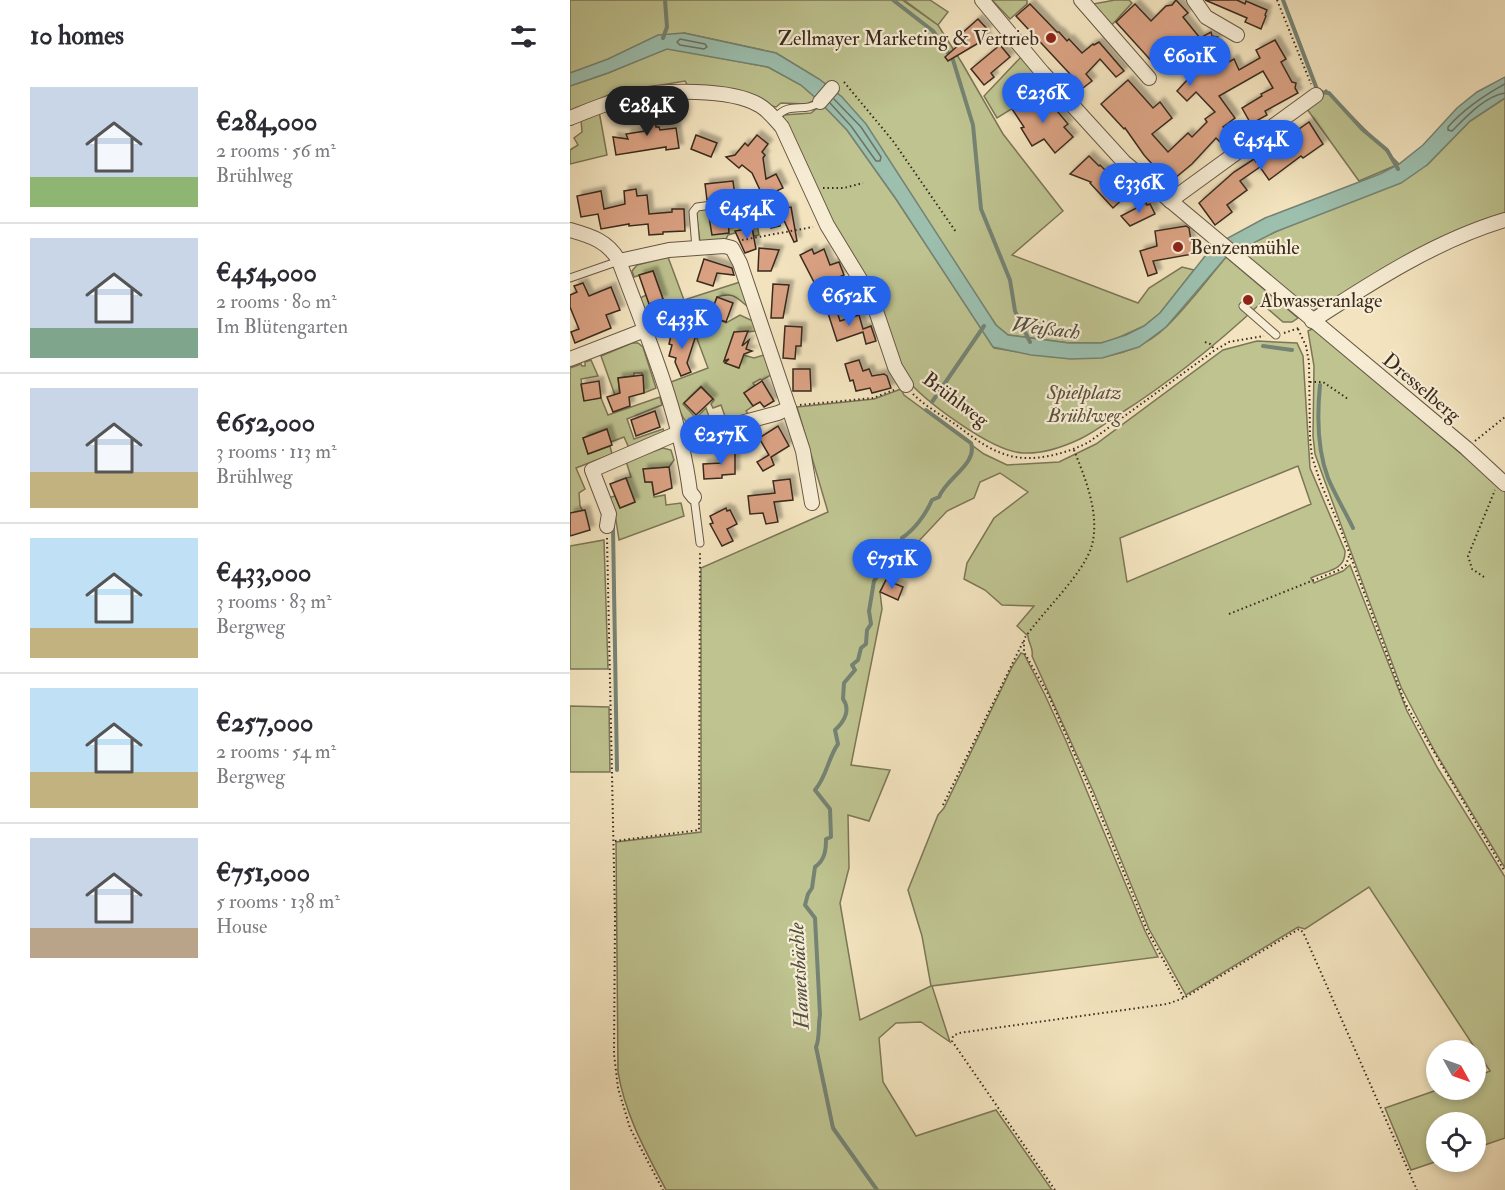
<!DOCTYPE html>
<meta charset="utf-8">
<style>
body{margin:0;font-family:"IM FELL Double Pica",serif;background:#f7f7f7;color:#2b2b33;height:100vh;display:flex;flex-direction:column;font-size:22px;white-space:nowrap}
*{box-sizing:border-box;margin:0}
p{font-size:20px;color:#7c7c81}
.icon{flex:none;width:33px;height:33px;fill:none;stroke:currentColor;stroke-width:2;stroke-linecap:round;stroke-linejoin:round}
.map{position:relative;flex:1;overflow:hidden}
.drawer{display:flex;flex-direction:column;background:#fff;width:570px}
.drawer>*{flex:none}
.needle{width:39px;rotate:130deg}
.buttons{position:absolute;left:856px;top:1040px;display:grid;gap:12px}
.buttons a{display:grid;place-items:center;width:60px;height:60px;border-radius:50%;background:#fff;box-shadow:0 3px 9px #0003;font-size:30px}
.price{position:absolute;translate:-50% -51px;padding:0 14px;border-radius:21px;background:#2563eb;color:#fff;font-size:20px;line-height:39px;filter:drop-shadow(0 2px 3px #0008)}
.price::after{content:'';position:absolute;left:50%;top:36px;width:18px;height:14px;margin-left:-9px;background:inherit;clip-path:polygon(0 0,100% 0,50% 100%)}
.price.selected{background:#222;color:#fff}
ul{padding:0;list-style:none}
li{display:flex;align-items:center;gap:18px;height:150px;padding:0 30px}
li+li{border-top:2px solid #e1e1e2}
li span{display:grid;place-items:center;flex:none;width:168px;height:120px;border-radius:0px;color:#555}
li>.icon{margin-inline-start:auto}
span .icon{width:72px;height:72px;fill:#fffc;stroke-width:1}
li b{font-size:26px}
h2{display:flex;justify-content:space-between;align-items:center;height:72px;padding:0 30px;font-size:26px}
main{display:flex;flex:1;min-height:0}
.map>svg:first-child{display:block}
.green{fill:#bec390;stroke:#7c7657;stroke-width:1.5;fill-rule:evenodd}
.water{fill:#9cbfae;stroke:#758374;stroke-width:1.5}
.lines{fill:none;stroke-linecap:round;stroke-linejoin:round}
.shore{stroke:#6b7466;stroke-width:1.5}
.stream{stroke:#758374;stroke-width:4}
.building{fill:#daa283;stroke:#3a2a1e;stroke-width:1.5;filter:url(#shadow)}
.service-casing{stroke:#685846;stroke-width:9}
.minor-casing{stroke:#685846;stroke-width:16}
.path{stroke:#3a2a1e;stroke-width:2;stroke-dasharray:1.5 3;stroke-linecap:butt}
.service{stroke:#f7edd5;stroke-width:7}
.minor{stroke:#f7edd5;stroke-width:14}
.poi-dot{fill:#8f2418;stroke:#f7edd5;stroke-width:2}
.labels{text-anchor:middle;stroke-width:4.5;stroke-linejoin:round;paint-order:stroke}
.poi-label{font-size:20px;fill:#3a2a1e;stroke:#f7edd5;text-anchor:start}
.street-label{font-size:20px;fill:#3a2a1e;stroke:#f7edd5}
.park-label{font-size:20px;font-style:italic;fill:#5b503a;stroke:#f7edd5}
.water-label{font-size:21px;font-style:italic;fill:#524f42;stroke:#f7edd5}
</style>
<main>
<section class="drawer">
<h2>10 homes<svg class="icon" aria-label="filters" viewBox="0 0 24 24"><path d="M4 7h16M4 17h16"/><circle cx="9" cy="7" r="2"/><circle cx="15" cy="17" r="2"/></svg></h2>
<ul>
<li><span style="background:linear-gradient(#c9d6e8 75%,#8fb573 0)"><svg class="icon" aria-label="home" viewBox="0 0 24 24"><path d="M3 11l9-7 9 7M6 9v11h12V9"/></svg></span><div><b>€284,000</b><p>2 rooms · 56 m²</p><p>Brühlweg</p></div></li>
<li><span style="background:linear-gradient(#c9d6e8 75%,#7fa58c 0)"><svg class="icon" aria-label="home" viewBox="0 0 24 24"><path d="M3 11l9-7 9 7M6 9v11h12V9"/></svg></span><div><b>€454,000</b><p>2 rooms · 80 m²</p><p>Im Blütengarten</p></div></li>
<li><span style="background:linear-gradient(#c9d6e8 70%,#c2b280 0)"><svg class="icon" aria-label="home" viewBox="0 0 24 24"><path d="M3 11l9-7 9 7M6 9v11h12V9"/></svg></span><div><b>€652,000</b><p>3 rooms · 113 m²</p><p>Brühlweg</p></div></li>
<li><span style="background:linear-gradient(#bfe0f5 75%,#c2b280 0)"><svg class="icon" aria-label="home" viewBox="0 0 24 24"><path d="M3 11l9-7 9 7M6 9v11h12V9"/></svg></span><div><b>€433,000</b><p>3 rooms · 83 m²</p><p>Bergweg</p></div></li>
<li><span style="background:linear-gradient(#bfe0f5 70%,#c2b280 0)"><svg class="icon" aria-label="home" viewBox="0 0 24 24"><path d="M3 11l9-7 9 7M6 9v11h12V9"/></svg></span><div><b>€257,000</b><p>2 rooms · 54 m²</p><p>Bergweg</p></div></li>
<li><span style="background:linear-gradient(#c9d6e8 75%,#b9a48a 0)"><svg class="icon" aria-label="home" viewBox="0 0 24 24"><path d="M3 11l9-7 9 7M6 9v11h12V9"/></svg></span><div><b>€751,000</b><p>5 rooms · 138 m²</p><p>House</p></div></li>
</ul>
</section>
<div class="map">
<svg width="935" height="1190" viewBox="0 0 935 1190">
<defs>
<filter id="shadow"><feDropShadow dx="4.5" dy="-4.5" stdDeviation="1.5" flood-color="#0004"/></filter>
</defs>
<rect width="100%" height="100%" fill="#f3e4bf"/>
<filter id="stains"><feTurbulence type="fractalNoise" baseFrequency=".00333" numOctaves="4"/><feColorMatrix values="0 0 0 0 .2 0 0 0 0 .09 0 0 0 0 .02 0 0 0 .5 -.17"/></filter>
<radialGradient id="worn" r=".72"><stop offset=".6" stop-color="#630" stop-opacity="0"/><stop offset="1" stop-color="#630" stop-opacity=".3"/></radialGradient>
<g class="green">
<path d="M0 0H332L368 25 392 63 433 134 493 211 442 255 568 303 579 288 612 267 624 270 590 313 574 326 541 341 531 343H499L438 335 426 325 272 97 249 79 206 53 114 33 0 73Z"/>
<path d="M334 0H360L378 12 368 25Z"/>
<path d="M422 0H457V4L440 19Z"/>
<path d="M545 0H559L562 3 538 29 523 4Z"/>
<path d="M96 48 198 67 231 85 247 99 237 104 211 103 206 107 119 88 115 81 43 93 0 112V86L38 73Z"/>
<path d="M451 57 477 87 427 118 414 96Z"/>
<path d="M756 90 829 164 789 181 737 109Z"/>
<path d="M935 98V215L747 309 737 308 668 250 705 232 857 165 900 121Z"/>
<path d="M252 104 277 130 326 199 424 348C482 357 548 373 596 327 618 306 637 280 656 257L728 318 722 322H713L691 303C647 344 599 383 548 415 536 423 523 433 510 439 493 447 472 454 453 453 423 452 359 404 339 382L278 252 211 120 214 115 241 113Z"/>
<path d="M29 111 37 155 0 164V150L8 145 4 138 12 132 11 119Z"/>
<path d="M183 204 189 235 184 236 182 228 158 235 156 239 130 242 126 210Z"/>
<path d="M98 257 114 300 170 282 178 307C166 297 163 292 147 297L140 316 156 323 170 315 183 321 186 331 165 333 154 362 168 368 173 355 184 358 194 355 201 375 192 380 190 379 183 383 185 386 174 393 183 406 176 411 180 416 157 422 151 405 143 408 141 404 144 400 131 386 113 404 126 418 136 408 142 425C137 425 128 427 122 426 110 422 104 393 101 382L138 368 117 312 80 325 70 298 76 295 80 304 93 299 83 271 64 277 62 271 67 265Z"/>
<path d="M742 329 747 331 935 491V868L864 750 831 687 754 479 745 454 743 436 744 366 738 331Z"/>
<path d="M687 341 727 343 733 356 740 468 775 551C776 571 755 571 741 578L744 583 773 571 780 565 837 711 867 767 935 877V1138L906 1148V1122H867L868 1161 841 1170 815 1108 870 1089H906V1077L920 1071 799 887 735 929 728 927 616 995 579 929 524 793 462 656C464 648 458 643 458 636L447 626 464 606 432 605 415 590 394 579 397 563 424 518 458 492 430 473 410 482 404 498 377 511 347 543 330 569 316 580 310 592 312 609 281 765 320 770 299 821 278 815 279 868 270 903 290 1020 361 986 352 936 338 890 368 815 374 808 442 667 451 653 454 654 475 695 496 741 575 931 588 957 362 986 380 1042 351 1022 326 1023 309 1038 313 1082 346 1136 426 1110 482 1190H96C76 1152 55 1115 48 1072L46 842 131 832V568L258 512 227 407 304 399 331 389 334 395 414 454 437 465 489 462 526 444 653 350ZM728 466 741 504 557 582 550 538Z"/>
<path d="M62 343H68L73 347 86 388 74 393 72 373H64V376L48 378 50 397 46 398 31 356Z"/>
<path d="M21 360 28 376 11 379 14 400 31 398 38 415 90 397 92 405 57 419 64 439 93 429 95 434 59 448 54 437 41 442 36 429 13 438 18 454 40 446 42 454 6 468 15 489 9 493 10 506 13 511 0 513V368L11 364 12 366H15V362Z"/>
<path d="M93 448 101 450 104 460 99 467 74 469 75 482H82L84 497 95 495 96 505 111 503 114 516 49 540 45 514 38 498 45 496 50 508 65 502 56 478 61 477 56 461Z"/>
<path d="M34 540 38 669H0V546Z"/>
<path d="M0 706 39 707 40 772H0Z"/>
</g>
<path class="water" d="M114 33 206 53 249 79 272 97 296 124 426 325 438 335 499 343H531L556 335 574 326 590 313 643 246 695 218 810 174 829 164 853 145 887 108 907 92 935 77V98L900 121 857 165 831 183 705 232 656 257 596 327 569 347 532 358 501 359 461 355 423 347 326 199 277 130 247 99 231 85 198 67 97 49 38 73 0 86V73L38 59 88 35Z"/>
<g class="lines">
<g class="shore">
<path d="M110 39 135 44 137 47 134 49 110 45 107 42Z"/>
<path d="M935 84C913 96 895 108 878 127V130L882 131C896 117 915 96 935 93"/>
<path d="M260 103 281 126 306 161H310L311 157 291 127 264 99"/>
</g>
<g class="stream">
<path d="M323 0 363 31 383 60 403 125 411 209 440 280 445 311 460 342"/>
<path d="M713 0 748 92 759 93 792 129 817 150 828 169"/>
<path d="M93 38 97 27 95 0"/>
<path d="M693 346 722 350"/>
<path d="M750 385C747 415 747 449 758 478 765 495 775 511 783 528"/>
<path d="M362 402 414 326"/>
<path d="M43 527 47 770"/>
<path d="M307 1190 263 1128 246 1047C250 1039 248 1025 250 1015L245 918 235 905 238 894 242 888 245 867C255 860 256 850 256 839L261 837 260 809 245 790C257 776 258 758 268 744L265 730C274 722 281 710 273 699L274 683 285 670 282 665 288 660 291 648 296 644 297 630 301 624 299 611 304 581 311 571 325 563 334 553 331 546 332 538C345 529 356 514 362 500L369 497C376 478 408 464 401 443L356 410"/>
</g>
</g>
<g class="building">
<path d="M606 0 618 13 613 17 630 38 641 32 642 36 648 37 646 42 657 63 664 59 669 70 690 58 686 50 705 40 716 59 711 62 722 82 726 83 725 88 728 93 695 111 697 115 681 124 672 108 692 96 691 94 703 88 693 71 649 96 665 118 653 127 660 136 651 143 646 138 622 164 599 183 574 155 555 128 554 129 531 104 558 80 583 108 590 102 602 118 582 134 598 152 618 133 622 137 637 122 635 119 645 112 626 92 617 101 607 91 632 64 622 45 605 61 598 55 591 63 589 61 585 65 546 22 565 4 581 21 596 6 602 5Z"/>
<path d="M635 0H667L675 4 676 1 697 10 695 15 696 16 691 29 675 22 677 18Z"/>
<path d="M460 4 487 32H489L497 41 499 39 512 53 523 44 524 45 529 42 554 71 546 77 530 59 516 74 522 81 513 88 446 16Z"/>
<path d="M408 19 418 30 413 34 417 38 378 61 375 57 391 43 388 39 390 35Z"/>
<path d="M430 45 440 57 421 73 424 77 414 85 401 69Z"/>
<path d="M473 94 498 124 494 127 503 137 485 153 474 139 462 146 451 128 454 127 442 109 450 104 455 110Z"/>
<path d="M83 107 86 127H89L90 130 106 128 109 148 96 150V147L46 155 43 137 58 139 56 134 75 131 72 109Z"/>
<path d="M739 122 753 144 733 158 731 156 699 180 690 167 670 181 677 190 657 205 662 212 645 225 629 203 664 172 684 159 686 162 710 144 709 143Z"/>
<path d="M126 135 147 143 141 157 121 149Z"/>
<path d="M187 135 198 144 192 152 195 155 193 158 196 179 206 174 213 188 198 195 200 207H198L182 173 172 165 169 168 156 157 165 155 175 143 178 146Z"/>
<path d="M519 156 529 166 530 165 536 171 539 169 547 178 545 180 558 194 543 208 520 183 521 182 500 174Z"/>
<path d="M163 181 165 196 137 200 135 184Z"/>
<path d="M66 189 67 196 77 195 79 214 102 212V209H114L115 231 93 232V234L79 235 78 224 59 226V224L31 229 28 214 11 217 7 196 31 191 34 209 55 204 54 191Z"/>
<path d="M576 203 577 205 580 204 585 214 560 226 551 216Z"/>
<path d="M221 207 227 241 224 242 211 214 210 226 201 228 198 211Z"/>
<path d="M156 209 157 215 149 218 150 220 158 219 159 233 142 235 138 211Z"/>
<path d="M616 226 619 228 623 254 583 261 587 273 578 276 570 251 587 246 585 231Z"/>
<path d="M182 228 186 249 175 253 165 231Z"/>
<path d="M189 248 209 250 201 271H188Z"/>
<path d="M242 249 244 254 254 249 260 265 269 262 274 275 246 286 230 255Z"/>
<path d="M134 259 162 268 164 275 147 273 143 286 127 281Z"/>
<path d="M83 271 93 299 79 304 69 275Z"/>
<path d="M13 283 19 296 41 287 50 310 36 315 41 328 5 343 1 332 9 329 0 307V295L7 292 4 286Z"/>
<path d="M203 284 219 285 213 318H201Z"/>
<path d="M147 297 163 303 156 322 140 316Z"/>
<path d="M265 305 270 321 289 315 293 329 301 326 306 341 296 344 293 332 267 341 256 307Z"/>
<path d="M215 326 232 327 231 346H226L225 359 213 358Z"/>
<path d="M102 331 118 335 127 332 117 363 121 372 111 376 105 362 106 358 99 356 102 345 99 344Z"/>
<path d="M178 331 172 346 179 340 176 349 182 351 174 354 169 368 155 363 159 359 154 361 164 332Z"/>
<path d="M289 360 293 371 299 369 302 376 314 374 317 376 321 388 302 393 300 388 286 391 283 380 280 381 275 364Z"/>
<path d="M223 369H240L241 391H223Z"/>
<path d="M73 375 74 393 59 397 60 406 43 412 37 397 50 393 48 378Z"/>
<path d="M29 381 31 398 14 401 11 384Z"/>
<path d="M192 381 204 401 194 407 190 402 183 406 174 393Z"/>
<path d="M131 387 143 399 126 415 114 403Z"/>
<path d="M85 411 90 427 66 436 61 420Z"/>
<path d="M208 426 219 446 201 457 204 465 193 471 187 462 199 455 189 438Z"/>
<path d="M37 429 42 445 18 454 13 438Z"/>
<path d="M165 449V474L152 475V478L134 479 133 464 151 463 150 450Z"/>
<path d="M99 467 102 488 84 495 82 482H75L73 469Z"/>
<path d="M56 478 65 502 50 508 40 484Z"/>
<path d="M220 479 223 500 204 502 208 522 196 524 193 513 180 514 178 496 205 493 203 481Z"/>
<path d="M156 508 157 511 160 510 167 524 157 529 163 541 152 546 140 524 143 523 140 516Z"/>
<path d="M15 510 20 530 0 536V513Z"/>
<path d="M316 580 333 587 328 600 310 592Z"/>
</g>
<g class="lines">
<g class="service-casing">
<g id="service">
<path d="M205 118C221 100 233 114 250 102"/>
<path d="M126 248 123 212 127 207 165 202"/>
<path d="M0 278 49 261"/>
<path d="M673 306 706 335"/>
<path d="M124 497 130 543"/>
</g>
</g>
<g class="minor-casing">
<g id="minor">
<path d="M412 0 472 72 554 162 896 448 935 484"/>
<path d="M511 0 579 78"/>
<path d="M624 0 636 17 667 35"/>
<path d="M250 102 262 88"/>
<path d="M0 118C20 110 40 101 61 97 93 90 160 88 189 105 198 110 205 119 212 127L257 225 302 299 325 367 336 385"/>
<path d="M600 201 746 95"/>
<path d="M0 230C21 236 38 241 49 261 77 336 110 413 120 492L124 497"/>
<path d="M742 321C802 282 865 241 935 220"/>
<path d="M0 359 75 330"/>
<path d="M219 408 233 451 242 503"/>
<path d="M37 526 39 514 22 470 108 433 156 427 208 413 219 408 170 263 162 248 154 246 99 250 49 261"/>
</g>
</g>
<g class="path">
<path d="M707 0 741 84"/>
<path d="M274 82 323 141 386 232"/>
<path d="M253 188H274L293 183"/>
<path d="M172 240 243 227"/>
<path d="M728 329 736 346 739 362 740 438 742 457 751 484 769 525 835 703 935 872"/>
<path d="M714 333 729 328"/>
<path d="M635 342 640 344 645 350"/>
<path d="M740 382H753L778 399"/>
<path d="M343 394C355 406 371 415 385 424 401 436 417 449 437 455 462 463 496 454 519 442L645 350 659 342 694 336"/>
<path d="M230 405 303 398 324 390"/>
<path d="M905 441 935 417"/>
<path d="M504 450C515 478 530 513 522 545 514 574 472 612 454 639V652L478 694 522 794 577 930 614 998"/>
<path d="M37 538 45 917 44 1054 48 1088 60 1128 93 1190"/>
<path d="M914 577 902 569 898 556 925 490"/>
<path d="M659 614 769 570 776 565 779 556"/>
<path d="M373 805 453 642"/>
<path d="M45 841 129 830 130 552"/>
<path d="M485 1190 382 1041 383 1036 389 1033 597 1004 614 998 729 929 733 932 847 1190"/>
</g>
<use href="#service" class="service"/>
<use href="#minor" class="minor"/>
</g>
<g class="poi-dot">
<circle cx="481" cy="38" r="6"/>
<circle cx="608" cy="247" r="6"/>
<circle cx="678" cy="300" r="6"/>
</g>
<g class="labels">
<g class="poi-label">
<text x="469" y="45" text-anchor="end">Zellmayer Marketing &amp; Vertrieb</text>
<text x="620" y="254">Benzenmühle</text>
<text x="690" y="307">Abwasseranlage</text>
</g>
<g class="street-label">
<text transform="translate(852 387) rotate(40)" y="7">Dresselberg</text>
<text transform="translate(386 399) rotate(37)" y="7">Brühlweg</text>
</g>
<g class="park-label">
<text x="514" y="399">Spielplatz<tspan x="514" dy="23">Brühlweg</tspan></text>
</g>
<g class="water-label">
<text transform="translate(476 328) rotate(7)" y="7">Weißach</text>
<text transform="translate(229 976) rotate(-93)" y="7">Hametsbächle</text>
</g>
</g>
<rect width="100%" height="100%" filter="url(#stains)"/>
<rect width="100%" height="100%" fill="url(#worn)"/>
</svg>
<div class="buttons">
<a><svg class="needle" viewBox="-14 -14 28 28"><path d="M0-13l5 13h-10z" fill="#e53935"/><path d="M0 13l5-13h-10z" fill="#7c7c81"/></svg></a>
<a><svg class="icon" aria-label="locate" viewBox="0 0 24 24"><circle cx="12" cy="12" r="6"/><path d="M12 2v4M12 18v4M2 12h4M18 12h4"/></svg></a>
</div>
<b class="price" style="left:620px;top:87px">€601K</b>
<b class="price" style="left:473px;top:124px">€236K</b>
<b class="price selected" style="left:77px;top:137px">€284K</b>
<b class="price" style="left:691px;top:171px">€454K</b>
<b class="price" style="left:569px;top:214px">€336K</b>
<b class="price" style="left:177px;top:240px">€454K</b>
<b class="price" style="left:279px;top:327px">€652K</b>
<b class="price" style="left:112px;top:350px">€433K</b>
<b class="price" style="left:151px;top:466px">€257K</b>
<b class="price" style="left:322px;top:590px">€751K</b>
</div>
</main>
